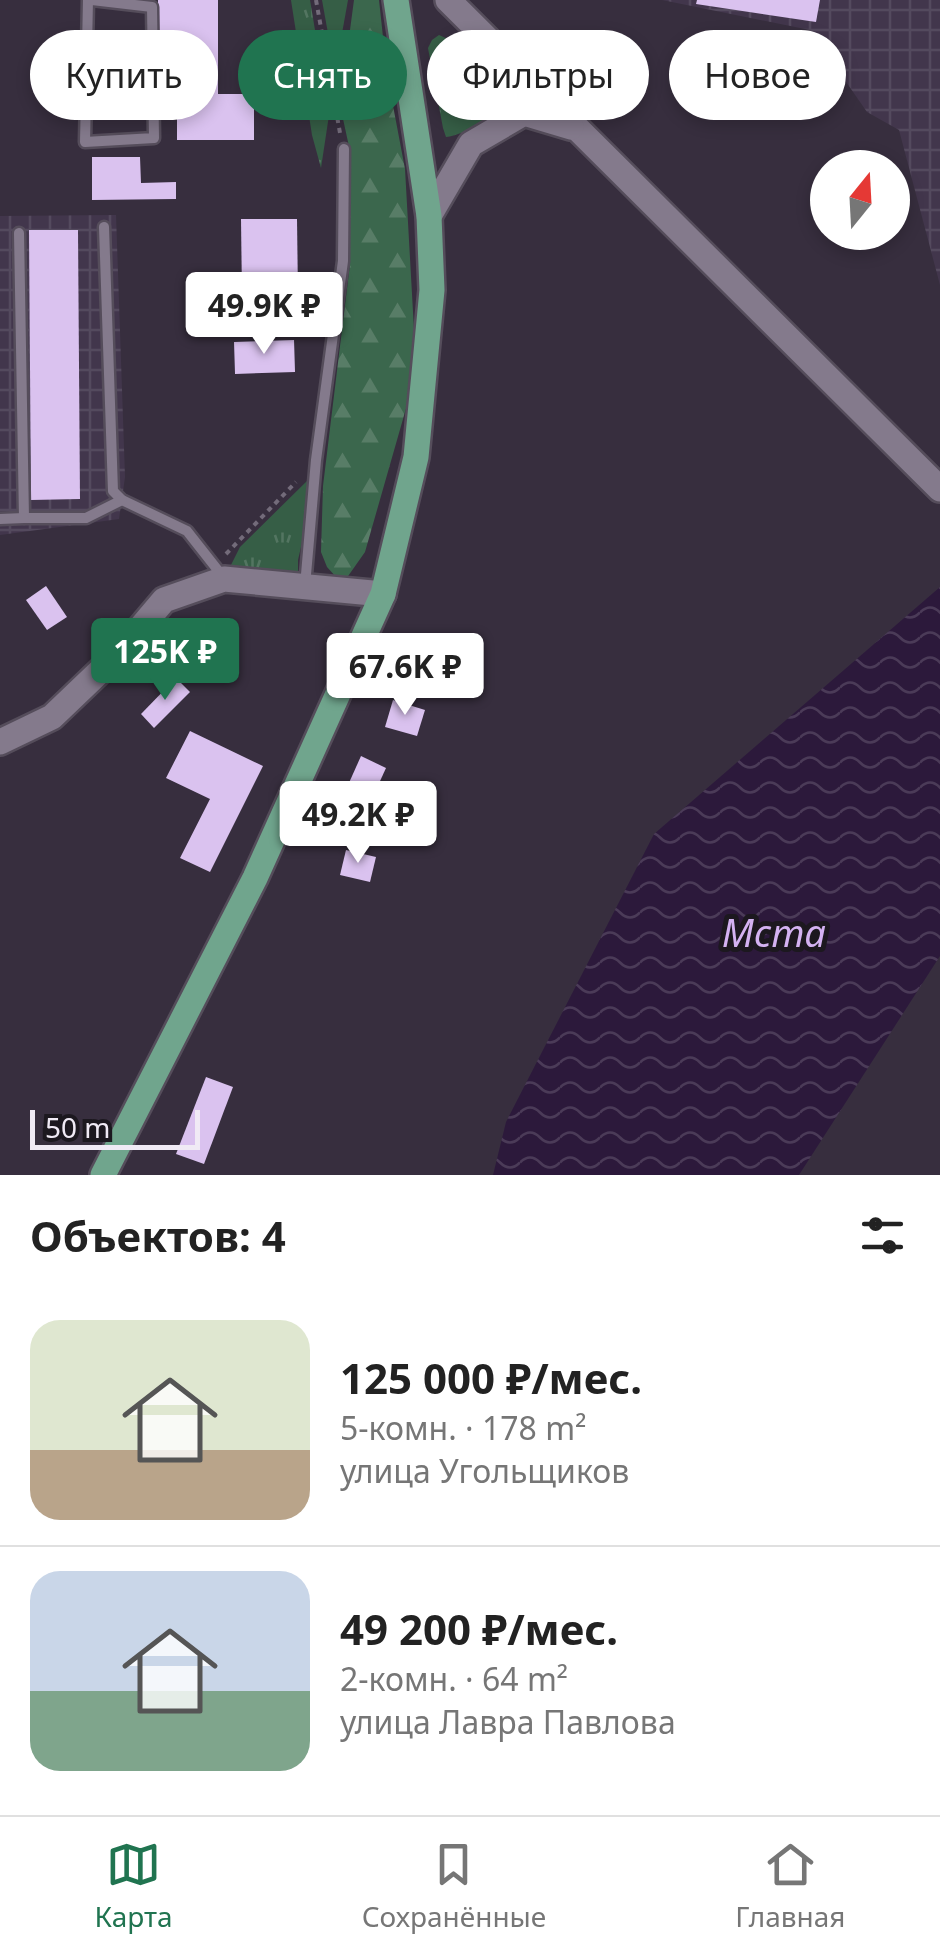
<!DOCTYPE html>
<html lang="ru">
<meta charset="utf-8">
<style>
body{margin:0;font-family:"Noto Sans",sans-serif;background:#f2f2f2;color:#222;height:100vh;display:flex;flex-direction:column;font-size:38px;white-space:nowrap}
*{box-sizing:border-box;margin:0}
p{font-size:32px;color:#767676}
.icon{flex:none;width:55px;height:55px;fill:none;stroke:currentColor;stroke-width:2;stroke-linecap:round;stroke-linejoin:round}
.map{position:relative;height:1175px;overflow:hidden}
.sheet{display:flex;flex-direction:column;background:#fff;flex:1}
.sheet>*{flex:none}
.guide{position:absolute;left:30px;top:30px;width:880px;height:90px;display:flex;gap:20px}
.needle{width:65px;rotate:18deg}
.controls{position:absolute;left:810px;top:150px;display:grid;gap:20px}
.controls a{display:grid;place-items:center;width:100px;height:100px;border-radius:50%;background:#fff;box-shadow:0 5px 15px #0003;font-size:50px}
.scale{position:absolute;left:30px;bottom:25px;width:170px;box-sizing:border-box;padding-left:10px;border:5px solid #f0eaf5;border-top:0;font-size:28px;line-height:35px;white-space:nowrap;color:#f0eaf5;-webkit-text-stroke:8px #1c181f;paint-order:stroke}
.price{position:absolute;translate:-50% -85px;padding:0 22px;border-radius:10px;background:#fff;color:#222;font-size:32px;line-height:65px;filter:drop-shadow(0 2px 5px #0008)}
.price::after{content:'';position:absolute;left:50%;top:60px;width:30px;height:22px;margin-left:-15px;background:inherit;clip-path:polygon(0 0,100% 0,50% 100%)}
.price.active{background:#207450;color:#fff}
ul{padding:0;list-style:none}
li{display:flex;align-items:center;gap:30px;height:250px;padding:0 30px}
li+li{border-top:2px solid #e0e0e0}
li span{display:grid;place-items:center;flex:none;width:280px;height:200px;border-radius:30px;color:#555}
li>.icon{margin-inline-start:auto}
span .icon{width:120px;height:120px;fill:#fffc;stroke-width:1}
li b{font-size:42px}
h2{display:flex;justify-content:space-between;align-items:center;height:120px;padding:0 30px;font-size:42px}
.pill{padding:0 35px;border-radius:45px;background:#fff;box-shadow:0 5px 15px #0003;font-size:35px;line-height:90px}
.pill.active{background:#207450;color:#fff}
.tab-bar{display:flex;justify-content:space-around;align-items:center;height:140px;border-top:2px solid #e0e0e0;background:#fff;font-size:28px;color:#767676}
.tab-bar a{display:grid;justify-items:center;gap:5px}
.tab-bar .active{color:#207450}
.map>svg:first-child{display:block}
.industrial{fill:url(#industrial-grid)}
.grass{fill:url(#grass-tufts)}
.forest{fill:url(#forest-firs)}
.water{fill:url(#water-waves)}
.building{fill:#dac2ef}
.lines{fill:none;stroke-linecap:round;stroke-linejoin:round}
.lane-casing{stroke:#554d5b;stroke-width:15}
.secondary-casing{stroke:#554d5b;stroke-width:30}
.primary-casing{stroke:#554d5b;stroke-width:30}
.path{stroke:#736b7a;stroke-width:4;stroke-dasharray:5 5;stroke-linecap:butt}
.lane{stroke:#847a8c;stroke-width:10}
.secondary{stroke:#847a8c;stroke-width:25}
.primary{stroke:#70a58d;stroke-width:25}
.labels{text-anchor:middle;stroke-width:10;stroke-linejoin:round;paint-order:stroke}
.water-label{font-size:38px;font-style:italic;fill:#d4b2f2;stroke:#1c181f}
</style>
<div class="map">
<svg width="940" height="1175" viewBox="0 0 940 1175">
<defs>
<pattern id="industrial-grid" width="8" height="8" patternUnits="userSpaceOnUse" patternTransform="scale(2.5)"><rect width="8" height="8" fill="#42364c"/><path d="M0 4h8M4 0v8" fill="none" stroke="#544a5e"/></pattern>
<pattern id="grass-tufts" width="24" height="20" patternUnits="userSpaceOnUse" patternTransform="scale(2.5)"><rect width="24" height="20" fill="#365e46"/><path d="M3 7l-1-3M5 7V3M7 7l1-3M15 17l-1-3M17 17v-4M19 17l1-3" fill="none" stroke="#537561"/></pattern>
<pattern id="forest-firs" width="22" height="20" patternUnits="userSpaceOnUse" patternTransform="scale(2.5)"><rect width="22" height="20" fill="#3b674d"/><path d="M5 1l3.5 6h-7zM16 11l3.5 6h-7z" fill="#587d67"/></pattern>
<pattern id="water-waves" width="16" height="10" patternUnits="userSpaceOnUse" patternTransform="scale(2.5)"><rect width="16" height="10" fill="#2c193b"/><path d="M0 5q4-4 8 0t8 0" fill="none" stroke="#4b3b58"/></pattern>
</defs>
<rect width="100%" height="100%" fill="#372e3e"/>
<g class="industrial">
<path d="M662 0H940V285L899 130 867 112 810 30Z"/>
<path d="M116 215 125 477 119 519 0 535V216Z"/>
</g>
<g class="grass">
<path d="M291 0H310L329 115 321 168 312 135Z"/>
<path d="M322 0H348L335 72Z"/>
<path d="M439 35 450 40 502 90 504 102C492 116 465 135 446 137L443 128 428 48 432 40Z"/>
<path d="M308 480 306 525 298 560V574L229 569 240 547Z"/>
</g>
<path class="forest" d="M354 0H379L387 74 405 169 414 330 411 391 365 552 346 579 337 578 327 567 321 552 323 486 350 264V151L340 105Z"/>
<path class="water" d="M940 587V956L799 1175H493L506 1122 654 834Z"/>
<g class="building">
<path d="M158 0H218V94H254V140H177V117H158Z"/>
<path d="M697 0H820L816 22 696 4Z"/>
<path d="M92 157H140L141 183 176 182V199L92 200Z"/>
<path d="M241 219H297L298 295 242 296Z"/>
<path d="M29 230H78L80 499 31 500Z"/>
<path d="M294 340 295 372 235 374 234 342Z"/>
<path d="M46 586 67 617 47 630 26 600Z"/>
<path d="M176 678 190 692 154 728 141 714Z"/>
<path d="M393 700 425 710 417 736 385 727Z"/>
<path d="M190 731 263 766 210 872 180 858 210 799 166 778Z"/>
<path d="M361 756 386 768 365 814 340 803Z"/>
<path d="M346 850 376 857 370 882 340 875Z"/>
<path d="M206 1077 233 1087 204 1164 176 1154Z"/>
</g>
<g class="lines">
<g class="lane-casing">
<g id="lane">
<path d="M88 0 85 142 154 138 152 7 92 0"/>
<path d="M104 227 113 491 122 500 187 531 224 578"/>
<path d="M19 233 24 518H86L122 500"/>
<path d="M0 519 24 518"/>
<path d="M305 586 316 460 343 261 344 149"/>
</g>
</g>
<g class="secondary-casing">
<g id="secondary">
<path d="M448 0 940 489"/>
<path d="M429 216 471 144 524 113 571 127"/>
<path d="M0 742 52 717 120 652 164 600 224 579 383 594"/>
</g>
</g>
<g class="primary-casing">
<path id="primary" d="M103 1175 255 878 383 594 416 457 432 290 429 216 396 0"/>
</g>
<g class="path">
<path d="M316 0 340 133"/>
<path d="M226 554 296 482"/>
</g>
<use href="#lane" class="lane"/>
<use href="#secondary" class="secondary"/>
<use href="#primary" class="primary"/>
</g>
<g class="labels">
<g class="water-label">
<text x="774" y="947">Мста</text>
</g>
</g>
</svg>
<div class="controls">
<a><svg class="needle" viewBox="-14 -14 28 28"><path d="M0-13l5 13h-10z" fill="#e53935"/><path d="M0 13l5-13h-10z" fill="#767676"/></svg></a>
</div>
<div class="scale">50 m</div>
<b class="price" style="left:264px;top:357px">49.9K ₽</b>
<b class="price active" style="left:165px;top:703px">125K ₽</b>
<b class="price" style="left:405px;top:718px">67.6K ₽</b>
<b class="price" style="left:358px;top:866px">49.2K ₽</b>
<div class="guide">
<a class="pill">Купить</a>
<a class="pill active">Снять</a>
<a class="pill">Фильтры</a>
<a class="pill">Новое</a>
</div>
</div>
<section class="sheet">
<h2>Объектов: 4<svg class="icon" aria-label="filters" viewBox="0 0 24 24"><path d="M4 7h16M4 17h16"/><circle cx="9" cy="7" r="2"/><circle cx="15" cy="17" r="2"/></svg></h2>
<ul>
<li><span style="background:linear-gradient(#dfe7d0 65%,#b9a48a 0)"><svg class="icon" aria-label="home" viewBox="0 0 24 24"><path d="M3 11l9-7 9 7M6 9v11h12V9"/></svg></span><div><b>125 000 ₽/мес.</b><p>5-комн. · 178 m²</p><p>улица Угольщиков</p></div></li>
<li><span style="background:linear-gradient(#c9d6e8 60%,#7fa58c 0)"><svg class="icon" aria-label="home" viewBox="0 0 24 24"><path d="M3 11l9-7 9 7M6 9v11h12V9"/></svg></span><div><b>49 200 ₽/мес.</b><p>2-комн. · 64 m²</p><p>улица Лавра Павлова</p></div></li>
</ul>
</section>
<nav class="tab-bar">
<a class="active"><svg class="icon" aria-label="map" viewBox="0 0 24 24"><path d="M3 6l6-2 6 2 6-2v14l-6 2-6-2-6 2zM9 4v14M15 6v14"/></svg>Карта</a>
<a><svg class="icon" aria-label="saved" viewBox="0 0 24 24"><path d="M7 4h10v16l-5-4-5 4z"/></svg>Сохранённые</a>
<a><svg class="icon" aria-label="home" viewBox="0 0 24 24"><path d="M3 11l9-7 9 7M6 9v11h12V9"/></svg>Главная</a>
</nav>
